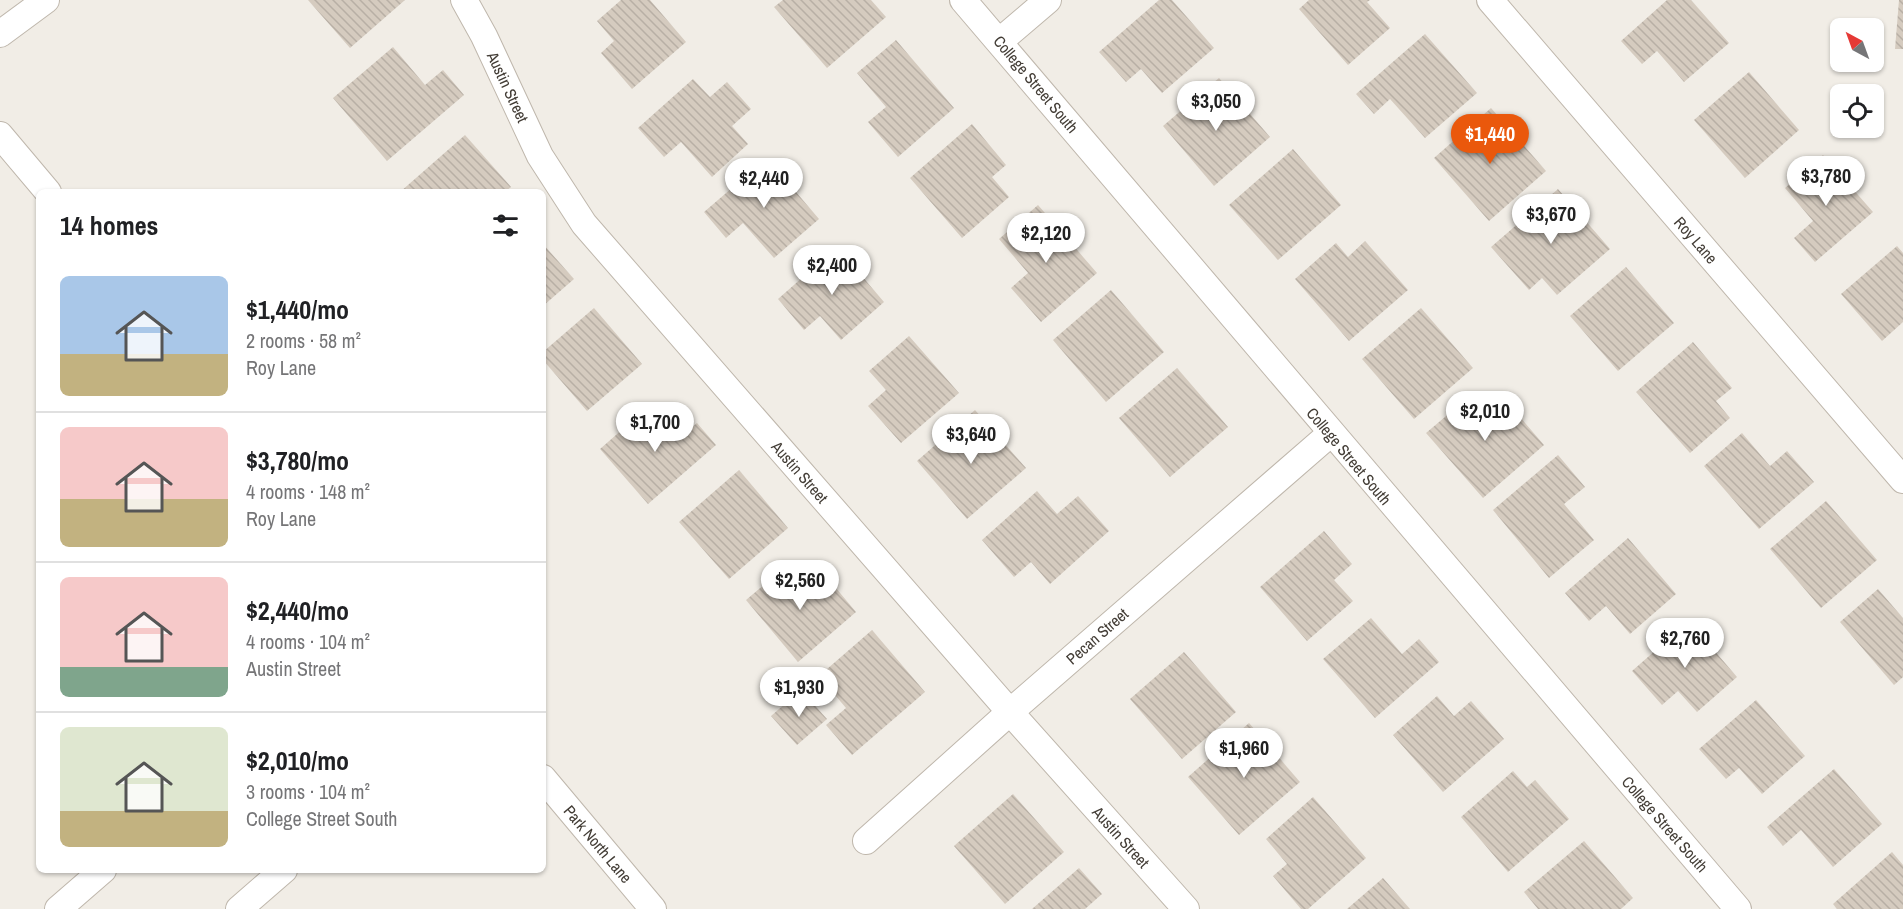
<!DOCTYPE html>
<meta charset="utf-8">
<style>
body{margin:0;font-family:"Archivo Narrow",sans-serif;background:#f6f6f6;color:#202124;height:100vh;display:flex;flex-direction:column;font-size:22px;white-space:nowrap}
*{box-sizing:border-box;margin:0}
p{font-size:20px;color:#757577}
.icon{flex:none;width:33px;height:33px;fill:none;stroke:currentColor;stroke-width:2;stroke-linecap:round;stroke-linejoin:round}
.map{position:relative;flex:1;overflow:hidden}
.side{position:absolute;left:36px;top:189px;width:510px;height:684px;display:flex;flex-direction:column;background:#fff;border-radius:9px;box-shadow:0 2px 4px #0004}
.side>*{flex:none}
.needle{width:39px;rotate:319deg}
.controls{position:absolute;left:1830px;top:18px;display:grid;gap:12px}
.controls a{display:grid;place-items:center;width:54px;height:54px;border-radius:9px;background:#fff;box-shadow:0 2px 4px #0004;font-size:30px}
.price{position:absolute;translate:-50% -51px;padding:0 14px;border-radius:21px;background:#fff;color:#222;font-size:20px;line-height:39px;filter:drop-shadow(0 2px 3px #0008)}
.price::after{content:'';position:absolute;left:50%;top:36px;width:18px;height:14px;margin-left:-9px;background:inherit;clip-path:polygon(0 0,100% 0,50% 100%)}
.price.selected{background:#ea580c;color:#fff}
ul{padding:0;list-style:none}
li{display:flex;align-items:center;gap:18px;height:150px;padding:0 24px}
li+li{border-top:2px solid #e0e0e0}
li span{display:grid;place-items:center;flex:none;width:168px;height:120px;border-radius:9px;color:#555}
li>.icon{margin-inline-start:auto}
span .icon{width:72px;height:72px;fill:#fffc;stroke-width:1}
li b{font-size:26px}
h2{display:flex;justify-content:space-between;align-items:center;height:72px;padding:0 24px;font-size:26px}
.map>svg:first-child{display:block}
.building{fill:url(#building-back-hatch)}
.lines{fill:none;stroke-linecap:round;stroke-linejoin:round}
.street-casing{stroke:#bfb7ac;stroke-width:28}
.street{stroke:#fff;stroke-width:26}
.labels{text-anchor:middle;stroke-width:5;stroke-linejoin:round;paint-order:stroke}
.street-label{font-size:16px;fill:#433d36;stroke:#fff}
</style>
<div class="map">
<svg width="1903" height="909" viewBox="0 0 1903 909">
<defs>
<pattern id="building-back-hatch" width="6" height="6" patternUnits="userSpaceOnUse" patternTransform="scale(1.5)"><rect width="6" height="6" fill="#d5cbbf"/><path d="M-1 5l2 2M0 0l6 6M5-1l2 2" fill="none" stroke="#b8afa5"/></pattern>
</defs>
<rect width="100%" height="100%" fill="#f1ede6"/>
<g class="building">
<path d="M308 0H405L350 48Z"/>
<path d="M621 0H650L686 42 632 89 601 53 614 41 597 21Z"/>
<path d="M783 0H871L886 17 827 68 774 7Z"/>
<path d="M1159 0H1172L1214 48 1162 93 1141 69 1126 82 1099 52Z"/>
<path d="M1309 0H1370L1367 2 1390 28 1348 65 1299 9Z"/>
<path d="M1667 0H1691L1729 43 1684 82 1657 51 1642 64 1621 41Z"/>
<path d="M1899 0H1903V49H1895Z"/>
<path d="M1425 34 1477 93 1425 138 1390 99 1374 114 1356 94Z"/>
<path d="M896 40 954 108 898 157 868 122 886 107 857 73Z"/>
<path d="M393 47 425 85 443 70 464 95 387 161 333 98Z"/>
<path d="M1749 72 1799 130 1745 178 1694 120Z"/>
<path d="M1219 78 1270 137 1214 186 1163 126Z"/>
<path d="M693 79 710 97 727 82 751 109 732 126 748 144 712 177 681 142 664 157 638 128Z"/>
<path d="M1491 108 1546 171 1489 221 1434 158Z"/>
<path d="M972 124 1006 165 992 177 1009 197 962 238 910 178Z"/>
<path d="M465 135 511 187 505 192H400Z"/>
<path d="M1293 149 1341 205 1278 260 1229 205Z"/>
<path d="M1823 155 1873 212 1815 262 1794 238 1813 221 1785 188Z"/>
<path d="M767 158 819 219 774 258 743 223 726 238 704 212Z"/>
<path d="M1558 189 1610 249 1557 295 1542 278 1529 290 1491 247Z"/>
<path d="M1038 205 1097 273 1041 322 1011 288 1028 273 999 239Z"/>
<path d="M1365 241 1408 290 1349 341 1295 279 1336 243 1348 257Z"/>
<path d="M543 244 574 279 543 306Z"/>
<path d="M1897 246 1903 253V322L1882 341 1841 294Z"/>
<path d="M837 247 884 302 841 340 820 316 804 330 778 299Z"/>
<path d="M1626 267 1674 323 1618 371 1570 316Z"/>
<path d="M1111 290 1164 352 1106 402 1053 340Z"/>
<path d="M594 308 642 364 587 411 543 360V352Z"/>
<path d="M1421 308 1473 368 1414 419 1362 359Z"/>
<path d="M909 336 959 393 901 443 868 406 886 390 869 371Z"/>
<path d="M1693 342 1732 388 1716 401 1730 418 1690 453 1636 392Z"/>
<path d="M1177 368 1228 427 1170 477 1119 418Z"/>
<path d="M1471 395 1484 409 1501 395 1544 445 1483 498 1426 433Z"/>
<path d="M649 406 678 439 697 423 716 445 648 504 600 449Z"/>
<path d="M975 410 1026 468 967 519 917 461Z"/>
<path d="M1742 433 1770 466 1787 451 1814 482 1759 529 1704 466Z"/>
<path d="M1558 455 1585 487 1564 504 1594 540 1549 578 1493 510Z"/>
<path d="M739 470 788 528 729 579 679 522Z"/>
<path d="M1037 491 1057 514 1078 496 1109 531 1050 584 1031 562 1014 577 982 540Z"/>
<path d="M1826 501 1877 560 1821 608 1770 549Z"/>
<path d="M1324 531 1352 564 1334 580 1353 601 1307 641 1260 587Z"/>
<path d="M1628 538 1676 594 1630 634 1606 606 1589 621 1565 593Z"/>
<path d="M791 562 817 592 830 581 856 612 798 662 746 600Z"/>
<path d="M1878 589 1903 618V677L1894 685 1840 622Z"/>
<path d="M1371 618 1402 654 1419 639 1439 662 1375 718 1323 659Z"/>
<path d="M1689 621 1737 677 1697 712 1678 691 1662 705 1632 671Z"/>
<path d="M872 630 925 692 852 755 826 725 846 708 819 676Z"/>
<path d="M1184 652 1236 712 1182 759 1130 699Z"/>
<path d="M801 690 827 719 797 745 771 716Z"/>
<path d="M1437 696 1454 716 1471 701 1504 739 1443 792 1393 735Z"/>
<path d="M1756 700 1805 756 1762 794 1739 768 1726 779 1699 749Z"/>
<path d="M1249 723 1300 782 1239 835 1188 777Z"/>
<path d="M1834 769 1882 824 1833 867 1801 830 1783 846 1767 827Z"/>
<path d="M1513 771 1527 787 1535 780 1569 819 1508 872 1461 817Z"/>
<path d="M1013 794 1064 852 1005 904 954 846Z"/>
<path d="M1313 797 1366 858 1308 909H1301L1273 876 1287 864 1266 839Z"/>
<path d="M1584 841 1633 898 1621 909H1538L1524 892Z"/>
<path d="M1892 852 1903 865V909H1837L1833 904Z"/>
<path d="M1079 868 1102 894 1085 909H1032Z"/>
<path d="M1383 878 1410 909H1347Z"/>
</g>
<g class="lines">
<g class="street-casing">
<g id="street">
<path d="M464 0 484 36 540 156 584 224 1010 712 1186 909"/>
<path d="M963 0 1738 909"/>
<path d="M1490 0 1903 480"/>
<path d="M0 34 46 0"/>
<path d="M1000 41 1048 0"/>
<path d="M0 135 48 192"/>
<path d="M543 778 653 909"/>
<path d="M866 841 1010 712 1330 434"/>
<path d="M58 909 103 870"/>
<path d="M239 909 284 870"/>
</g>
</g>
<use href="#street" class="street"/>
</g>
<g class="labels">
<g class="street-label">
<text transform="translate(1036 84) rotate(50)" y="6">College Street South</text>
<text transform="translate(508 87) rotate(65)" y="6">Austin Street</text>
<text transform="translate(1696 240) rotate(49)" y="6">Roy Lane</text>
<text transform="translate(1349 456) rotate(50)" y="6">College Street South</text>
<text transform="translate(800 472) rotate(49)" y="6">Austin Street</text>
<text transform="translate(1097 636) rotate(-41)" y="6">Pecan Street</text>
<text transform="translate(1665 824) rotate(49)" y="6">College Street South</text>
<text transform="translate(1121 837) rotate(48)" y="6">Austin Street</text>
<text transform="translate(598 844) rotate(50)" y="6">Park North Lane</text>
</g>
</g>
</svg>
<div class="controls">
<a><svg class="needle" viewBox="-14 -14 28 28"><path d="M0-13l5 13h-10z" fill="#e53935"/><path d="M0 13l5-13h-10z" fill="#757577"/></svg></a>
<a><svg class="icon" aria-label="locate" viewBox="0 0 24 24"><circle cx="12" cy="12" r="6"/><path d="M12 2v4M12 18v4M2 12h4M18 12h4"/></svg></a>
</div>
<b class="price" style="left:1216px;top:132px">$3,050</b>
<b class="price selected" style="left:1490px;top:165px">$1,440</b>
<b class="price" style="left:1826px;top:207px">$3,780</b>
<b class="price" style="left:764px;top:209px">$2,440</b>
<b class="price" style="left:1551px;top:245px">$3,670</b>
<b class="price" style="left:1046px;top:264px">$2,120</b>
<b class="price" style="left:832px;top:296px">$2,400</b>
<b class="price" style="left:1485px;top:442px">$2,010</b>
<b class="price" style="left:655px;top:453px">$1,700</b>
<b class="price" style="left:971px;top:465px">$3,640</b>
<b class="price" style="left:800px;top:611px">$2,560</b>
<b class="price" style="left:1685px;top:669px">$2,760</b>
<b class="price" style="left:799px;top:718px">$1,930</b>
<b class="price" style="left:1244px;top:779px">$1,960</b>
<section class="side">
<h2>14 homes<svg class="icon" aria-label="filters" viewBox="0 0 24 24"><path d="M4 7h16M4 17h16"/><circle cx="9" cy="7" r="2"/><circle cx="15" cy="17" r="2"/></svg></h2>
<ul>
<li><span style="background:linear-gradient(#a9c7e8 65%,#c2b280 0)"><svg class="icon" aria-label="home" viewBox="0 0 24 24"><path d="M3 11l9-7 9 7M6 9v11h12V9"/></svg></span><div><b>$1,440/mo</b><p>2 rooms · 58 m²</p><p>Roy Lane</p></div></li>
<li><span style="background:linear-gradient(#f6c9c9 60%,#c2b280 0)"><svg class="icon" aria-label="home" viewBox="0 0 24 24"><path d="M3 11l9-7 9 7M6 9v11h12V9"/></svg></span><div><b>$3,780/mo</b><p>4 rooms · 148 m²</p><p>Roy Lane</p></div></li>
<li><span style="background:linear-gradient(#f6c9c9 75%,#7fa58c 0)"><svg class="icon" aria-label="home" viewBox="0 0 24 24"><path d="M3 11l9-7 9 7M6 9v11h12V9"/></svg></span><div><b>$2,440/mo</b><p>4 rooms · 104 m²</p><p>Austin Street</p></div></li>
<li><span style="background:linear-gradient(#dfe7d0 70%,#c2b280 0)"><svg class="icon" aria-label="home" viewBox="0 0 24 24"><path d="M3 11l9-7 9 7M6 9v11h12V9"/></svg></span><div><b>$2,010/mo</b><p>3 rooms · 104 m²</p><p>College Street South</p></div></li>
</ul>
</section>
</div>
